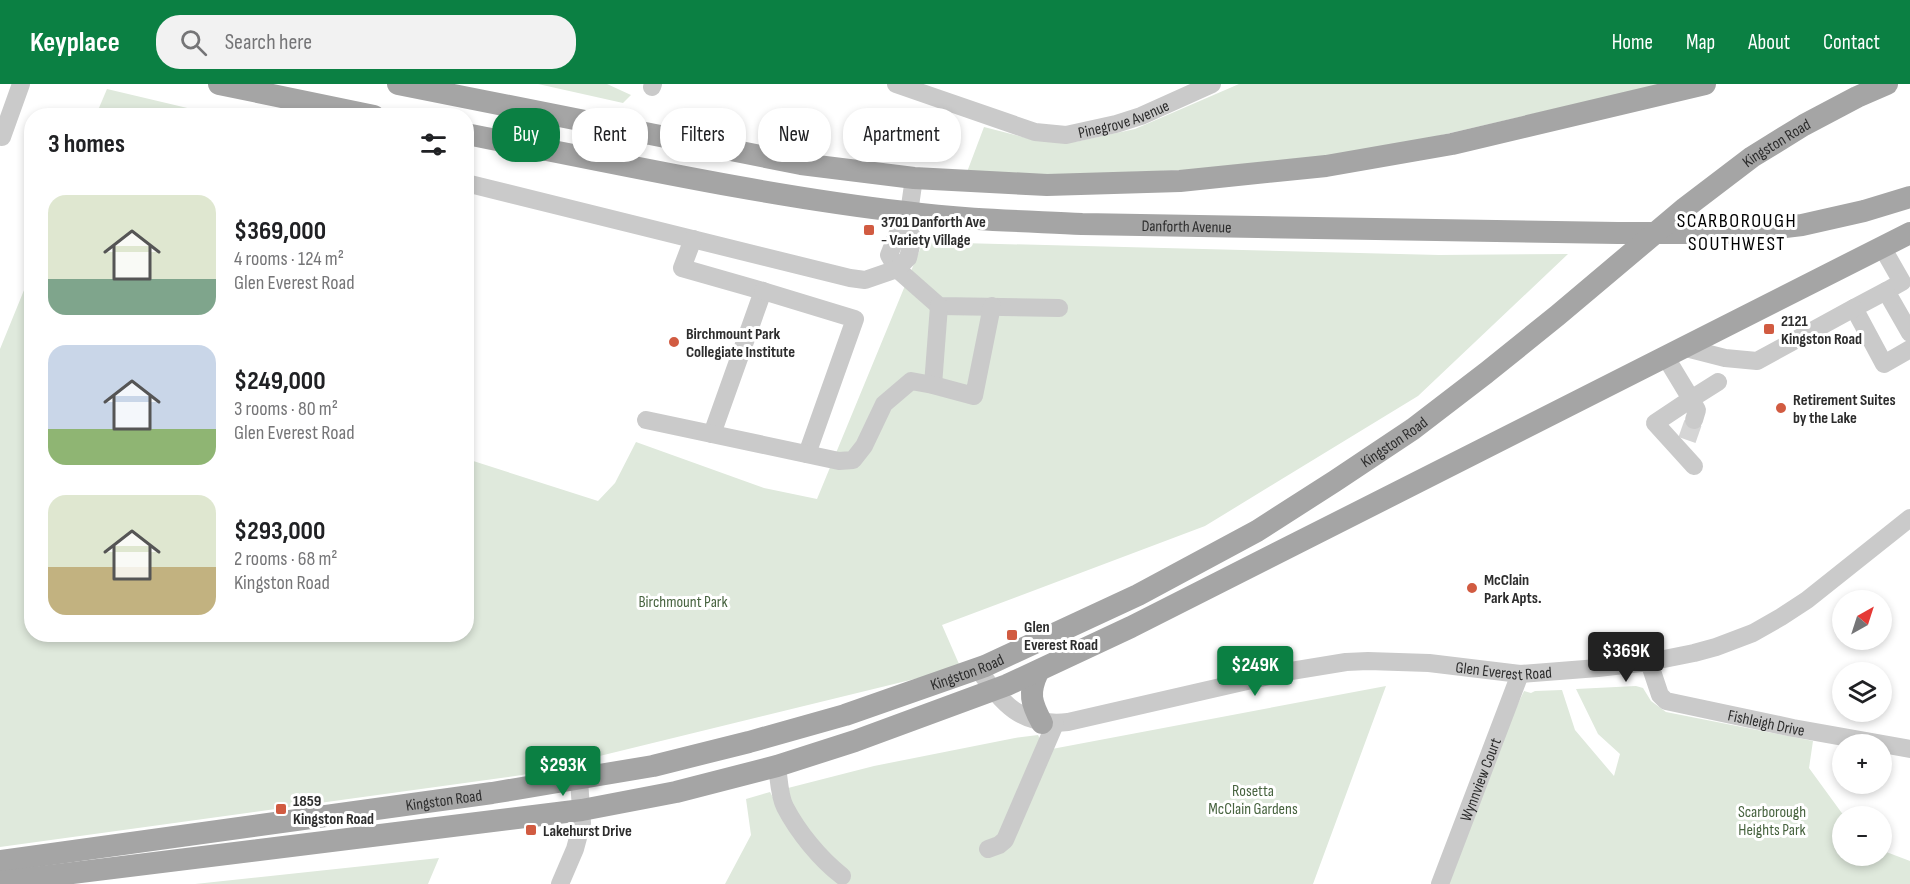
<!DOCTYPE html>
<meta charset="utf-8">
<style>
body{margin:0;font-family:"Sofia Sans Condensed",sans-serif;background:#f2f2f2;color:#202124;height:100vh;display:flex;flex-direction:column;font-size:22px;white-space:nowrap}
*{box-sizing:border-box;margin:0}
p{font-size:20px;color:#757577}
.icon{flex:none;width:33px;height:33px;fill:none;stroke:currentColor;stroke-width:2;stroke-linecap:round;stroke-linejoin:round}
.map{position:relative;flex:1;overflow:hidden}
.side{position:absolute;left:24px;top:24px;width:450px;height:534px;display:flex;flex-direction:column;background:#fff;border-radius:24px;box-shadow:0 3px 9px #0003}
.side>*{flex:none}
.guide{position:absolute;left:492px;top:24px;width:570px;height:54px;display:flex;gap:12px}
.needle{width:39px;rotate:39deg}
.tools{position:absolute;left:1832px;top:506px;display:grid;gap:12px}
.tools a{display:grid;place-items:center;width:60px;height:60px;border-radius:50%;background:#fff;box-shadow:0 3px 9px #0003;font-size:30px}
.price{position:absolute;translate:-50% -51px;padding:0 14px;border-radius:6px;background:#0b8043;color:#fff;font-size:20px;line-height:39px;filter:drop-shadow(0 2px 3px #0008)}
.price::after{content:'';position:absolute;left:50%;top:36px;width:18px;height:14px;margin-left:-9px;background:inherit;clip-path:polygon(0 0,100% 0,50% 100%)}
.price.current{background:#222;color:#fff}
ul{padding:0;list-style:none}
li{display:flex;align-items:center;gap:18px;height:150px;padding:0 24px}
li span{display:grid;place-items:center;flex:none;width:168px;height:120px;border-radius:18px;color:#555}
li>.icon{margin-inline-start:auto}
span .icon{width:72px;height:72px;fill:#fffc;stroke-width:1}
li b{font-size:26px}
h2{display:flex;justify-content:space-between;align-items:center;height:72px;padding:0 24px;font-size:26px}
.pill{padding:0 21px;border-radius:24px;background:#fff;box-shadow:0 3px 9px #0003;font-size:21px;line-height:54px}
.pill.current{background:#0b8043;color:#fff}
header{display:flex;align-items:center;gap:36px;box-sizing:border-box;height:84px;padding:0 30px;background:#0b8043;color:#fff}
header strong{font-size:28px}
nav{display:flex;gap:33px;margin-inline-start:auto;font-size:21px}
.search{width:420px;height:54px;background:#f2f2f2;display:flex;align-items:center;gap:15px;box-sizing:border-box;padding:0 21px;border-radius:24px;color:#757577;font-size:22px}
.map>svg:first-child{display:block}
.green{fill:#dfe9dc}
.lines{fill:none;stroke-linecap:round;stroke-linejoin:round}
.minor-tunnel{stroke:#d5d5d5;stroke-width:18;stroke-dasharray:18 9;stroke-linecap:butt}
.minor{stroke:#cacaca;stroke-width:18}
.major{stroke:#a5a5a5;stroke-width:22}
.poi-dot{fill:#d15b41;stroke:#fff;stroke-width:2}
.labels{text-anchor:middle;stroke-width:6;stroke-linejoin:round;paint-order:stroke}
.street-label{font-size:16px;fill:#2d2d2d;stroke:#fff}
.poi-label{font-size:16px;font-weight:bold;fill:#2d2d2d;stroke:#fff;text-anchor:start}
.park-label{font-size:16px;fill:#47633f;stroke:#fff}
.quarter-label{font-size:20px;letter-spacing:1.5px;fill:#000;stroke:#fff}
</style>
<header>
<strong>Keyplace</strong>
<div class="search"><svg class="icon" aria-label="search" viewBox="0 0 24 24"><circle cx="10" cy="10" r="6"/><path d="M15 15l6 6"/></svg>Search here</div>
<nav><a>Home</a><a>Map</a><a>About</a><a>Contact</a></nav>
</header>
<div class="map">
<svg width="1910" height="800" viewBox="0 0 1910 800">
<rect width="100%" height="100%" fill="#fff"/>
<g class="green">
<path d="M538 0H607L631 11 623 19Z"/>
<path d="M1239 0H1662L1433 53 1368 66 1241 84 1049 91 967 88 984 43 1030 55 1075 58 1135 45Z"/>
<path d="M107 5 217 31H96Z"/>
<path d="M923 158 1439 171 1568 170 1418 312 1205 442 942 541 959 580 935 590 522 691 0 763V265L31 189 32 550H466L467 375 598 417 615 399 636 358 764 404 817 415Z"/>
<path d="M1386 602 1313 800H725L751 751 746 715 770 708 782 730 788 704 874 682 1015 654 1038 651 1040 655 1036 668Z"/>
<path d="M1636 602 1643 604 1651 617 1666 628 1813 657 1809 684 1844 732H1842V771H1881V766L1910 777V800H1445L1514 628 1524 607 1531 609 1535 607 1562 606 1575 646 1614 692 1620 670 1598 650 1576 605Z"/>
<path d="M439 774 428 800H191H195Z"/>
</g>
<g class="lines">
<path class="minor-tunnel" d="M1687 356 1694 336"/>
<g class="minor">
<path id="s1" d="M896 0 1035 48 1066 51 1116 40 1141 32 1212 0"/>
<path d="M652 3 653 0"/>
<path d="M0 52 2 53 21 0"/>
<path d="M914 94 909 129 905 142 897 151 889 171 897 185 939 222 1059 224"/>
<path d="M466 99 850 194 865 196 897 185 908 174 913 154 905 142"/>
<path d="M693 155 682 184 763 207 712 350"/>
<path d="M1882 163 1902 198 1886 207 1910 249"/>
<path d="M763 207 855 235 807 370"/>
<path d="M1886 207 1854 224 1884 280 1910 265"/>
<path d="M1682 263 1725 274 1757 277 1854 224"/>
<path d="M1665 272 1691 315 1655 339 1694 382"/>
<path d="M933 301 939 222"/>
<path d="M646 336 839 377 853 376 864 362 884 320 911 297 933 301 974 312 992 222"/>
<path d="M1694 336 1697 326 1691 315 1718 298"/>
<path id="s2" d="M1649 578 1660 611 1666 617 1793 644 1910 665"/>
<path id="s3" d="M978 584C1001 620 1022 643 1068 638L1291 587 1346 578 1368 577 1429 579 1520 590 1598 584 1649 578 1694 569 1716 563 1753 549 1781 533 1807 516 1910 434"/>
<path d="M777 682C779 695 779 711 785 723 798 748 820 775 842 792"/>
<path d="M988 765 999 761 1005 756 1055 640"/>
<path d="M560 800 575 765 582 739 579 696"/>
<path id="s4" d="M1440 800 1520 590"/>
</g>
<g class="major">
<path d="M219 0 374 32"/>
<path d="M398 0 801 80 914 94 1047 101 1180 97 1326 82 1452 60 1705 0"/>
<path id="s5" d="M466 50C612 78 758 111 905 128 964 136 1023 137 1082 140L1618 149H1735L1802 141 1864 127 1910 113"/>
<path d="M1038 588C1028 609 1031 619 1042 639"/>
<path id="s6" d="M0 777 492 709 653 682 749 658 845 631 985 582 1138 511 1257 447 1335 397 1413 345 1486 289 1558 231 1685 124 1752 73 1804 41 1857 13 1887 0"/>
<path d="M0 798 582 726 676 708 777 682 855 657 1007 601 1131 543 1910 149"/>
</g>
</g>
<g class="poi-dot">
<rect x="863" y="140" width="12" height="12" rx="3"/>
<rect x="1763" y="239" width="12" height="12" rx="3"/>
<circle cx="674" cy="258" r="6"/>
<circle cx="1781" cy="324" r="6"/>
<circle cx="1472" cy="504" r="6"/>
<rect x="1006" y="545" width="12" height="12" rx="3"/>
<rect x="275" y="719" width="12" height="12" rx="3"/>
<rect x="525" y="740" width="12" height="12" rx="3"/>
</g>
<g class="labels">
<g class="street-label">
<text dy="6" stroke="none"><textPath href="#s1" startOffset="238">Pinegrove Avenue</textPath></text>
<text dy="6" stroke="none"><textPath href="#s6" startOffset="1960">Kingston Road</textPath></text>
<text dy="6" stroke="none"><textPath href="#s5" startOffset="728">Danforth Avenue</textPath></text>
<text dy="6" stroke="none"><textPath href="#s6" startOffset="1474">Kingston Road</textPath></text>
<text dy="6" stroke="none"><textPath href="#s3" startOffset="555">Glen Everest Road</textPath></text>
<text dy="6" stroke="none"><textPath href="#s6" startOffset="988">Kingston Road</textPath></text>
<text dy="6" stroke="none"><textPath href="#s2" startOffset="146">Fishleigh Drive</textPath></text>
<text dy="6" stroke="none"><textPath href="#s4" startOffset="112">Wynnview Court</textPath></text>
<text dy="6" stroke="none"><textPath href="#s6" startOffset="448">Kingston Road</textPath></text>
</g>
<g class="poi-label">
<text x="881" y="143">3701 Danforth Ave<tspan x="881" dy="18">- Variety Village</tspan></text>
<text x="1781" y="242">2121<tspan x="1781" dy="18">Kingston Road</tspan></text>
<text x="686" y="255">Birchmount Park<tspan x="686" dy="18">Collegiate Institute</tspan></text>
<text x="1793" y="321">Retirement Suites<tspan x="1793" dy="18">by the Lake</tspan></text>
<text x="1484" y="501">McClain<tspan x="1484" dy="18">Park Apts.</tspan></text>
<text x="1024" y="548">Glen<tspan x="1024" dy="18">Everest Road</tspan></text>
<text x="293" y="722">1859<tspan x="293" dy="18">Kingston Road</tspan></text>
<text x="543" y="752">Lakehurst Drive</text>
</g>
<g class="park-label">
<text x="683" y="523">Birchmount Park</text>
<text x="1253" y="712">Rosetta<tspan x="1253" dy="18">McClain Gardens</tspan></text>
<text x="1772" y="733">Scarborough<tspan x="1772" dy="18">Heights Park</tspan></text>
</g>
<g class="quarter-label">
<text x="1737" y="143">SCARBOROUGH<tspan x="1737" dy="23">SOUTHWEST</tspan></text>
</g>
</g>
</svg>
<div class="tools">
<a><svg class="needle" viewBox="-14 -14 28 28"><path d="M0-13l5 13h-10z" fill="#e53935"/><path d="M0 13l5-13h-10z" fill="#757577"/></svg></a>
<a><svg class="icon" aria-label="layers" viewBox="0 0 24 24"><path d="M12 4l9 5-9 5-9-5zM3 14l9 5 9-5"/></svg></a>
<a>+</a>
<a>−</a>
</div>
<b class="price current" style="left:1626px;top:599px">$369K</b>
<b class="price" style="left:1255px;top:613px">$249K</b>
<b class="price" style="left:563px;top:713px">$293K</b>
<div class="guide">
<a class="pill current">Buy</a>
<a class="pill">Rent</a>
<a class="pill">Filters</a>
<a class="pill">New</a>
<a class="pill">Apartment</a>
</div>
<section class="side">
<h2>3 homes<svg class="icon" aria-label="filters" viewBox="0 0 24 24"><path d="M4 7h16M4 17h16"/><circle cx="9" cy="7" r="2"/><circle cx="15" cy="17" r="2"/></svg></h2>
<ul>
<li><span style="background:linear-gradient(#dfe7d0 70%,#7fa58c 0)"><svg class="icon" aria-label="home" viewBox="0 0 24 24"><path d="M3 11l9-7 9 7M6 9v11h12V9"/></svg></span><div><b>$369,000</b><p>4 rooms · 124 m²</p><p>Glen Everest Road</p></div></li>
<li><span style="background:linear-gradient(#c9d6e8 70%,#8fb573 0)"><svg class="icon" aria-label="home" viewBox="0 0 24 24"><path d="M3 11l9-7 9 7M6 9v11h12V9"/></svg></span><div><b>$249,000</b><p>3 rooms · 80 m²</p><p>Glen Everest Road</p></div></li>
<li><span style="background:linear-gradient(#dfe7d0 60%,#c2b280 0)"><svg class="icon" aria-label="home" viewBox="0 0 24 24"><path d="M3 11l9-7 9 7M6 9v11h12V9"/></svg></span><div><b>$293,000</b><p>2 rooms · 68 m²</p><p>Kingston Road</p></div></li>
</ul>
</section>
</div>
